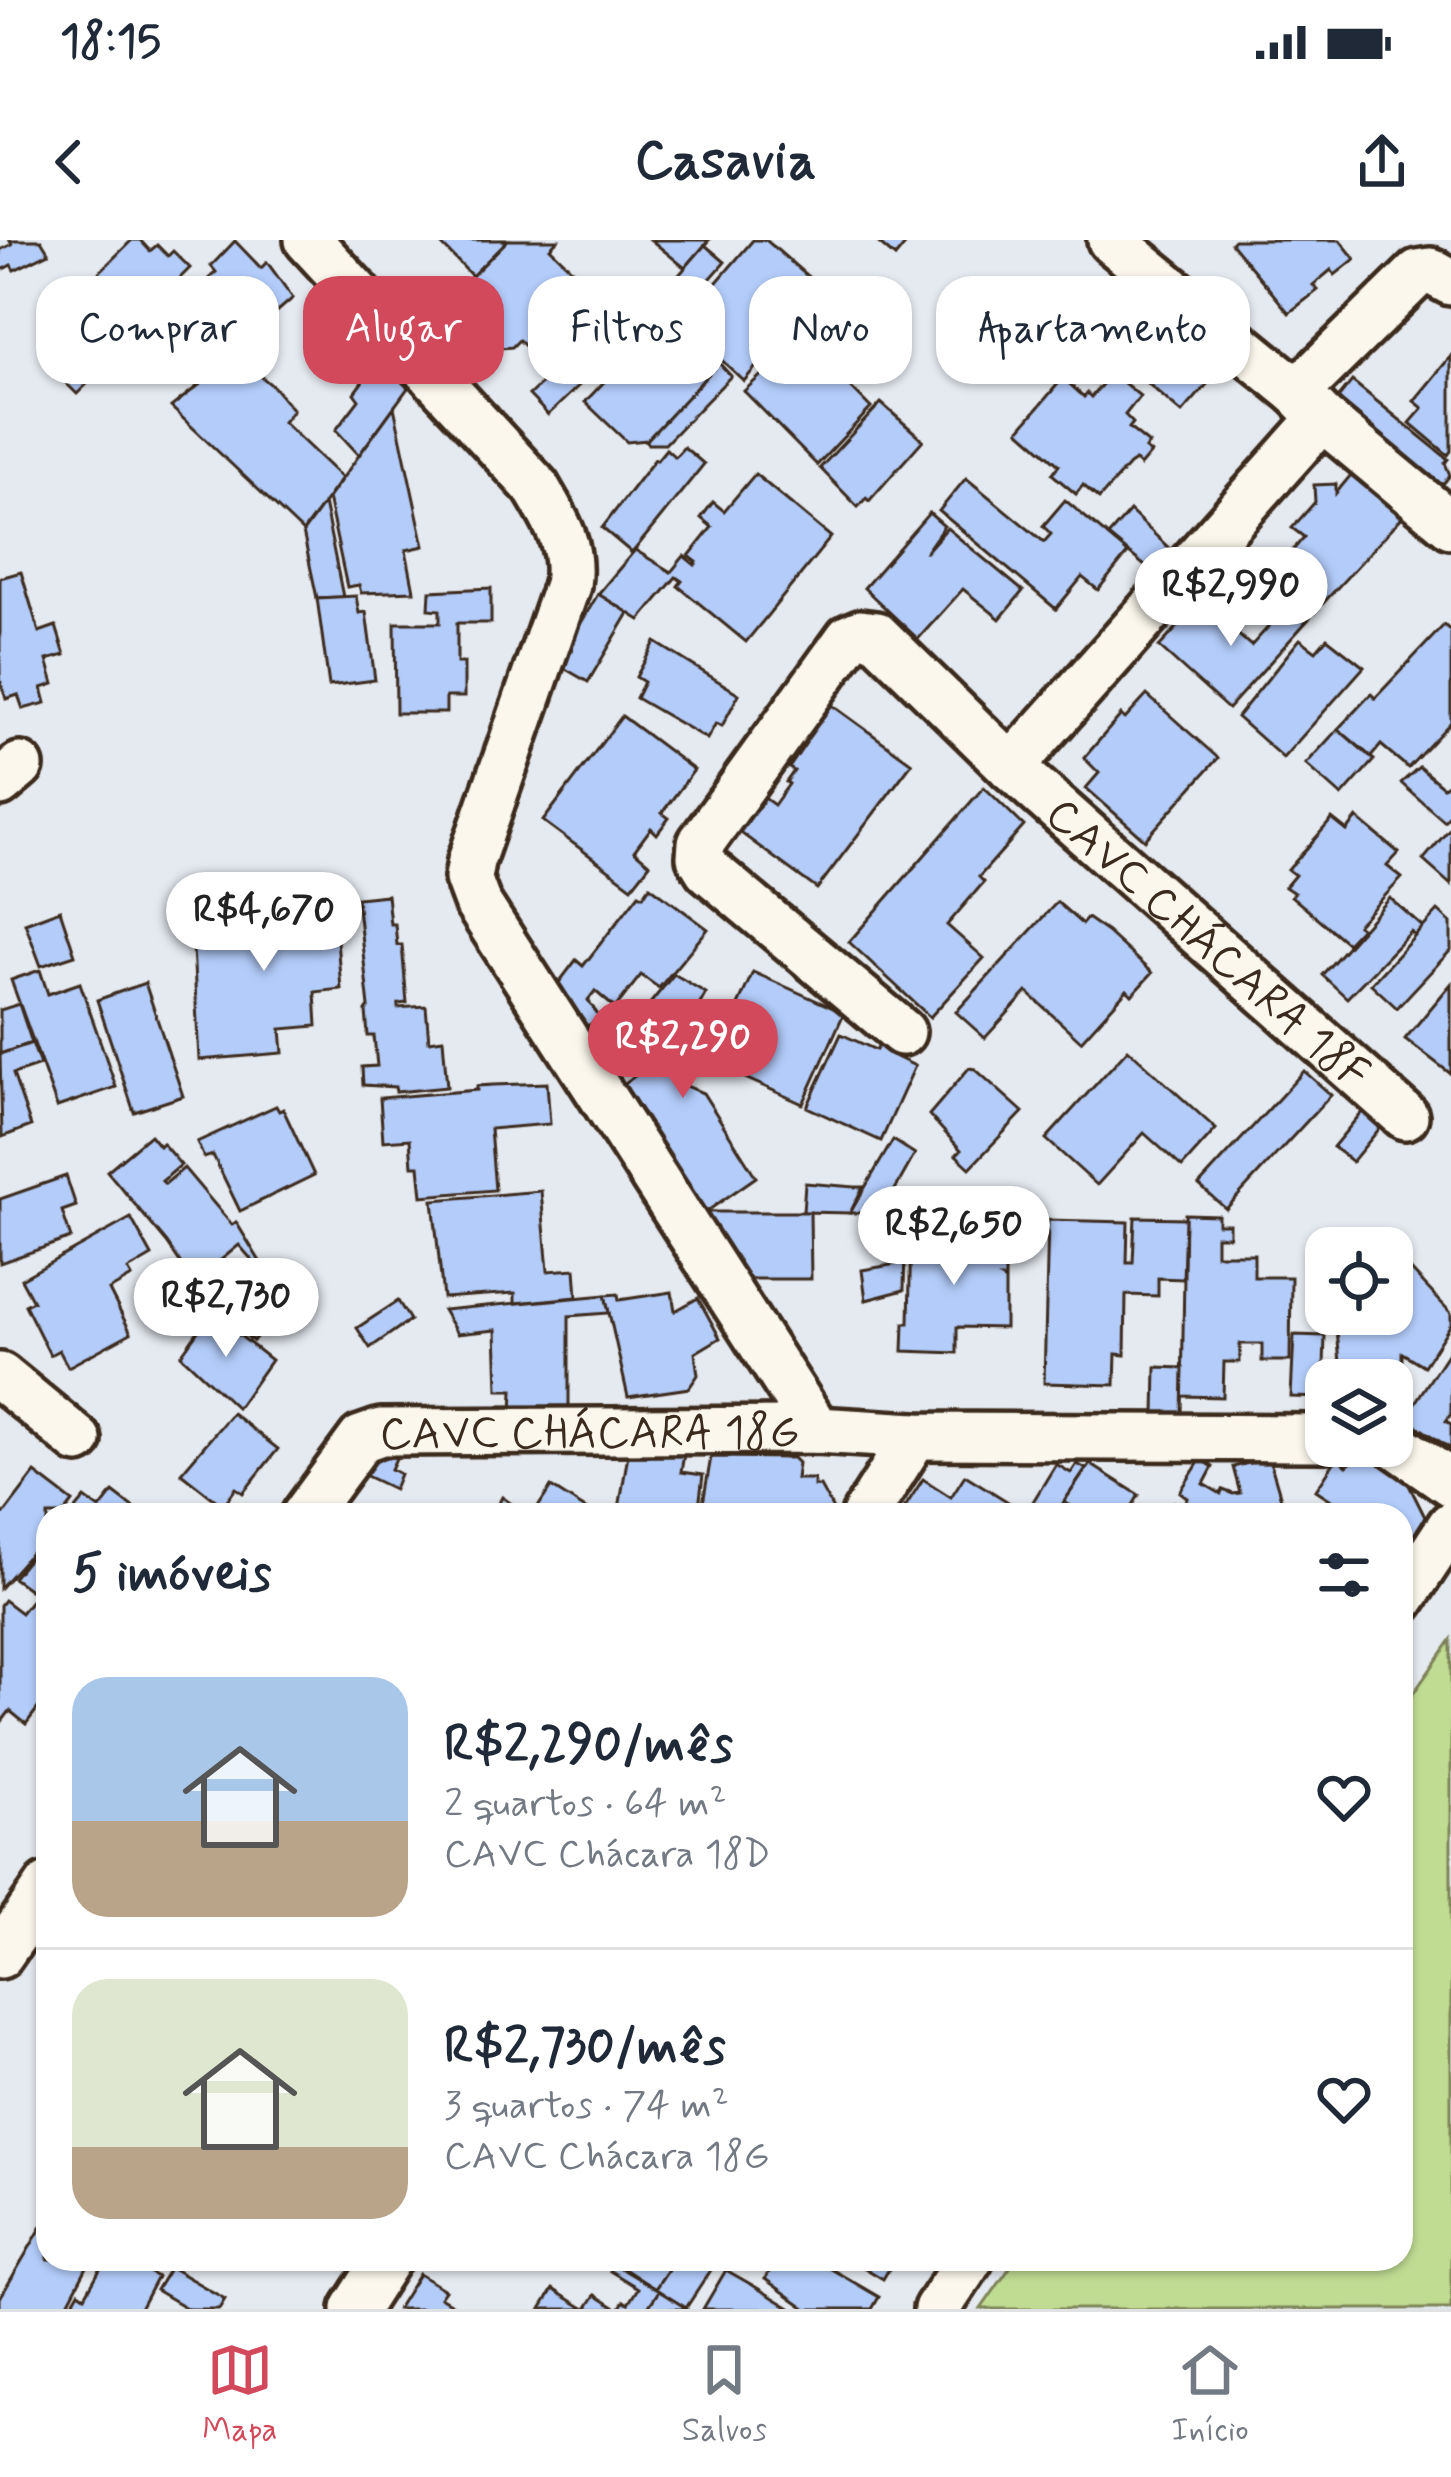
<!DOCTYPE html>
<html lang="pt">
<meta charset="utf-8">
<style>
body{margin:0;font-family:Mynerve,sans-serif;background:#f2f2f3;color:#1f2937;height:100vh;display:flex;flex-direction:column;font-size:45px;white-space:nowrap}
*{box-sizing:border-box;margin:0}
p{font-size:39px;color:#747a83}
.icon{flex:none;width:66px;height:66px;fill:none;stroke:currentColor;stroke-width:2;stroke-linecap:round;stroke-linejoin:round}
.map{position:relative;flex:1;overflow:hidden}
.sheet{position:absolute;left:36px;top:1263px;width:1377px;height:768px;display:flex;flex-direction:column;background:#fff;border-radius:36px;box-shadow:0 3px 9px #0004}
.sheet>*{flex:none}
.top-card{position:absolute;left:36px;top:36px;width:1380px;height:108px;display:flex;gap:24px}
.tools{position:absolute;left:1305px;top:987px;display:grid;gap:24px}
.tools a{display:grid;place-items:center;width:108px;height:108px;border-radius:24px;background:#fff;box-shadow:0 3px 9px #0004;font-size:60px}
.price{position:absolute;translate:-50% -102px;padding:0 27px;border-radius:42px;background:#fff;color:#222;font-size:39px;line-height:78px;filter:drop-shadow(0 3px 6px #0008)}
.price::after{content:'';position:absolute;left:50%;top:72px;width:36px;height:27px;margin-left:-18px;background:inherit;clip-path:polygon(0 0,100% 0,50% 100%)}
.price.current{background:#d1495b;color:#fff}
ul{padding:0;list-style:none}
li{display:flex;align-items:center;gap:36px;height:300px;padding:0 36px}
li+li{border-top:3px solid #e0e1e3}
li span{display:grid;place-items:center;flex:none;width:336px;height:240px;border-radius:36px;color:#555}
li>.icon{margin-inline-start:auto}
span .icon{width:144px;height:144px;fill:#fffc;stroke-width:1}
li b{font-size:51px}
h2{display:flex;justify-content:space-between;align-items:center;height:144px;padding:0 36px;font-size:51px}
.chip{padding:0 42px;border-radius:36px;background:#fff;box-shadow:0 3px 9px #0004;font-size:42px;line-height:108px}
.chip.current{background:#d1495b;color:#fff}
.status{display:flex;justify-content:space-between;align-items:center;height:84px;padding:0 60px;background:#fff;direction:ltr}
.status svg{height:33px;fill:currentColor}
header{display:flex;justify-content:space-between;align-items:center;height:156px;padding:0 36px;background:#fff;font-size:54px;font-weight:700}
.tab-bar{display:flex;justify-content:space-around;align-items:center;height:168px;border-top:3px solid #e0e1e3;background:#fff;font-size:33px;color:#747a83}
.tab-bar a{display:grid;justify-items:center;gap:6px}
.tab-bar .current{color:#d1495b}
.map>svg:first-child{display:block}
.green{fill:#c0dc93;stroke:#7e8358;stroke-width:3}
.building{fill:#b3ccfa;stroke:#3b2a1e;stroke-width:3;fill-rule:evenodd}
.lines{fill:none;stroke-linecap:round;stroke-linejoin:round}
.street-casing{stroke:#3b2a1e;stroke-width:54}
.street{stroke:#fbf7ec;stroke-width:45}
.labels{text-anchor:middle;stroke-width:10;stroke-linejoin:round;paint-order:stroke}
.street-label{font-size:45px;fill:#3b2a1e;stroke:#fbf7ec}
</style>
<div class="status"><b>18:15</b><svg viewBox="0 0 49 12"><path d="M0 12V9h3v3zM5 12V6h3v6zM10 12V3h3v9zM15 12V0h3v12zM26 1h20v11H26zM47 4h2v5h-2z"/></svg></div>
<header><svg class="icon" aria-label="back" viewBox="0 0 24 24"><path d="M15 5l-7 7 7 7"/></svg>Casavia<svg class="icon" aria-label="share" viewBox="0 0 24 24"><path d="M12 15V3M7 8l5-5 5 5M5 13v7h14v-7"/></svg></header>
<div class="map">
<svg width="1451" height="2069" viewBox="0 0 1451 2069">
<rect width="100%" height="100%" fill="#e5eaf0"/>
<filter id="ink" filterUnits="userSpaceOnUse"><feTurbulence type="fractalNoise" baseFrequency=".00833" numOctaves="2"/><feDisplacementMap in="SourceGraphic" scale="24" xChannelSelector="R" yChannelSelector="G"/><feConvolveMatrix kernelMatrix="1 2 1 2 8 2 1 2 1" color-interpolation-filters="sRGB"/></filter>
<g filter="url(#ink)">
<path class="green" d="M1451 1400V2069H981L1016 2019H1401V1471Z"/>
<g class="building">
<path d="M10 0H41L49 13 14 30 11 25 0 31V10L12 4Z"/>
<path d="M132 0H140L150 11 157 5 168 16 173 11 190 28 119 99 126 105 77 154 46 123 61 107 42 89Z"/>
<path d="M437 0H508L472 36Z"/>
<path d="M508 0H558L550 8 592 49 567 75 562 70V75L526 107 519 100 512 107 488 109 469 89V83L450 58Z"/>
<path d="M651 0H709L685 28Z"/>
<path d="M753 0H766L822 49 744 141 682 83Z"/>
<path d="M875 0H909L895 17Z"/>
<path d="M1234 0H1340L1355 19 1335 35 1331 30 1313 45 1318 50 1289 73 1231 3Z"/>
<path d="M235 1 261 28 267 22 293 58 204 135 187 116 156 144 135 121 143 113 136 104 191 60 188 57 216 32 211 26Z"/>
<path d="M705 5 725 22 677 77 659 58Z"/>
<path d="M664 63 698 100 686 111 709 134 647 200 627 202 585 162 634 110 646 94 639 87Z"/>
<path d="M576 78 611 115 548 175 529 155 550 135 533 119Z"/>
<path d="M1171 81 1192 98 1183 110 1187 113 1196 101 1225 124 1182 173 1130 128Z"/>
<path d="M802 98 871 168 817 225 744 151Z"/>
<path d="M236 116 274 147 293 170 283 182 342 238 303 292 171 167Z"/>
<path d="M1451 116V211L1448 215 1410 183 1423 168 1414 161Z"/>
<path d="M379 119 408 148 359 215 336 190 359 160 354 153Z"/>
<path d="M719 123 731 136 665 204H648L647 200Z"/>
<path d="M1112 133 1140 156 1125 175 1133 183 1129 188 1149 204 1145 209 1151 213 1140 226 1135 221 1129 225 1099 259 1083 245 1076 254 1052 234 1059 225 1019 190 1063 138 1084 157 1087 153 1091 157Z"/>
<path d="M1352 141 1448 219 1445 223 1450 235 1437 252 1331 167Z"/>
<path d="M881 163 923 200 869 261 866 258 858 267 820 228Z"/>
<path d="M394 167 424 306 406 310 414 351 361 353 359 345 347 347 328 258Z"/>
<path d="M684 207 704 224 632 313 602 288 655 219 657 220 666 209 675 217Z"/>
<path d="M1355 230 1406 273 1316 371 1273 334 1304 297 1292 288 1315 262 1314 245 1336 244V253Z"/>
<path d="M755 234 831 297 746 402 678 346 682 341 676 337 640 380 598 354 635 310 671 332 684 316 695 325 697 322 689 316 712 287 701 278 713 262 724 271Z"/>
<path d="M966 238 1044 302 1051 294 1043 286 1065 260 1128 313 1098 350 1082 337 1056 369 939 271Z"/>
<path d="M324 263 343 357 317 358 303 292Z"/>
<path d="M1130 271 1170 309 1151 331 1108 296Z"/>
<path d="M929 273 944 286 925 313 947 288 1023 351 1000 379 963 349 918 399 864 348Z"/>
<path d="M21 332 39 392 56 386 65 415 47 420 54 444 42 448 46 463 23 469 18 455 6 459 0 439V338Z"/>
<path d="M491 348V383H457V423H464V457H446V473H396L395 383H440V370L429 369 430 351Z"/>
<path d="M598 354 629 373 588 442 557 424Z"/>
<path d="M1298 354 1316 371 1228 469 1159 407 1201 362 1251 406Z"/>
<path d="M356 356 359 373 366 372 375 440 329 446 317 358Z"/>
<path d="M1444 385 1451 391V482L1408 528 1381 505 1371 517 1338 489 1371 454 1375 458Z"/>
<path d="M1327 398 1364 427 1283 518 1237 477 1300 399 1316 411Z"/>
<path d="M655 402 739 454 722 486 716 483 707 499 636 458 644 442 636 437Z"/>
<path d="M1147 455 1218 518 1145 600 1086 548 1099 533 1084 518 1121 475 1125 479Z"/>
<path d="M825 460 912 523 817 649 734 588 759 554 774 565 789 544 786 542 794 531 789 528 806 503 798 498Z"/>
<path d="M622 476 694 530 662 573 669 578 657 594 651 588 634 611 650 624 632 647 543 581Z"/>
<path d="M1338 489 1374 520 1342 556 1306 524Z"/>
<path d="M1419 527 1443 547 1451 541V573L1444 581 1401 543Z"/>
<path d="M984 547 1024 586 979 637 984 642 947 685 984 718 930 777 849 702Z"/>
<path d="M1357 578 1399 613 1387 626 1402 638 1357 685 1361 688 1347 703 1291 656 1294 653 1285 647 1295 635 1288 630 1332 579 1347 591Z"/>
<path d="M1451 587V645L1423 620Z"/>
<path d="M650 646 708 689 659 748 641 735 615 768 595 751 588 760 600 778 584 788 557 745 576 720 583 726 639 654 643 656Z"/>
<path d="M333 651 341 749 315 752 317 786 281 789 283 813 199 820 192 688 236 685 234 663Z"/>
<path d="M387 655 390 684H395L397 705H402L407 763 398 764V768L426 766 429 801 443 799 447 847 396 852 395 847 363 845 362 827 377 826 374 796H368L366 771 369 767 357 658Z"/>
<path d="M1390 658 1423 687 1415 696 1411 692 1347 758 1322 735Z"/>
<path d="M1057 662 1082 684 1087 678 1107 692 1152 733 1132 755 1127 750 1081 801 1027 752 985 798 956 772Z"/>
<path d="M60 670 75 715 41 726 25 683Z"/>
<path d="M1438 671 1451 683V710L1397 768 1371 744Z"/>
<path d="M40 730 48 754 80 743 116 847 57 867 11 740Z"/>
<path d="M753 732 844 773 803 864 712 823Z"/>
<path d="M674 734 706 753 667 823 681 844 703 853 756 937 706 972 622 845 646 828 629 801 638 795 631 787Z"/>
<path d="M145 743 183 856 134 872 97 760Z"/>
<path d="M1451 744V834L1405 799Z"/>
<path d="M19 764 32 803 0 814V770Z"/>
<path d="M841 794 876 810 880 803 894 809 892 815 915 826 881 901 807 867Z"/>
<path d="M32 803 40 825 13 834 31 886 2 897 0 814Z"/>
<path d="M1128 809 1216 889 1182 927 1144 893 1097 945 1046 899Z"/>
<path d="M969 828 975 829 1023 872 970 928 956 915 961 910 929 875Z"/>
<path d="M1304 831 1331 855 1226 969 1199 945Z"/>
<path d="M547 843 550 884 490 889 495 950 422 956 419 926H412L410 899 383 901 380 858 477 850V846L493 845Z"/>
<path d="M276 866 279 871 283 869 314 935 240 971 213 915 204 918 197 902Z"/>
<path d="M1362 872 1380 888 1352 922 1333 907Z"/>
<path d="M150 895 159 906 162 903 181 925 162 941 165 944 184 928 232 985 236 982 284 1061 253 1101 214 1069 211 1072 180 1037 178 1033 184 1028 167 1003 107 931ZM239 1005 252 1020 235 1035 221 1020Z"/>
<path d="M893 900 915 914 882 973H850Z"/>
<path d="M66 936 76 966 62 971 71 998 0 1023V959Z"/>
<path d="M805 943 855 947H863L850 973 803 972Z"/>
<path d="M541 951 548 1031 575 1029 577 1057 515 1063V1053L443 1058 433 960Z"/>
<path d="M700 972H810L811 1039H744Z"/>
<path d="M1185 974 1218 975V984H1229V996H1216V1014H1254V1037H1291L1290 1121H1262V1104H1240V1122H1224L1223 1157 1182 1156Z"/>
<path d="M1135 977 1185 978 1183 1039 1158 1038V1056L1126 1055 1125 1115 1116 1114 1115 1145 1044 1143 1048 980 1128 982 1127 1023H1133Z"/>
<path d="M131 978 152 1016 128 1030 132 1037 109 1050 131 1093 68 1127 59 1110 50 1115 25 1065 33 1061 21 1039Z"/>
<path d="M911 992H1005V1039H1002L1005 1041V1088L957 1087V1113L903 1111 904 1083H909Z"/>
<path d="M898 1009H905L904 1050 866 1060 862 1030 897 1024Z"/>
<path d="M1393 1011 1451 1073V1084L1424 1126 1402 1113V1124L1392 1125 1391 1140H1362V1135L1341 1134 1337 1090 1325 1077 1326 1046V1074H1392Z"/>
<path d="M672 1052 675 1071 698 1058 720 1098 695 1113 698 1135 689 1148 628 1157 605 1055 618 1054 619 1060Z"/>
<path d="M605 1055 609 1073 569 1076V1173H512L513 1150H498L496 1090 457 1094 443 1070Z"/>
<path d="M398 1061 410 1080 370 1108 357 1088Z"/>
<path d="M211 1073 271 1120 237 1168 181 1115Z"/>
<path d="M1294 1095 1325 1096 1323 1158 1291 1157Z"/>
<path d="M1451 1108V1174L1446 1181 1451 1184V1209L1405 1178Z"/>
<path d="M1156 1127 1183 1128 1182 1175H1155Z"/>
<path d="M232 1173 278 1209 243 1253 236 1248 223 1266 181 1233Z"/>
<path d="M367 1214H398L391 1229 400 1234 394 1249 356 1231Z"/>
<path d="M628 1214H684L681 1232 703 1235 698 1275H618Z"/>
<path d="M711 1217 793 1218 798 1223 796 1239H814V1246H820L836 1275H701Z"/>
<path d="M1269 1218 1286 1275H1166L1174 1262 1182 1267 1188 1258 1180 1252 1201 1219 1213 1227 1204 1244 1221 1254 1223 1250 1233 1254 1240 1253 1233 1227Z"/>
<path d="M1337 1218 1347 1226 1355 1219 1381 1222 1407 1241 1425 1277 1401 1315V1275H1336L1342 1267 1316 1250Z"/>
<path d="M1056 1224 1071 1233 1077 1224 1086 1229 1055 1275H900L923 1239 951 1257 965 1235 1026 1273Z"/>
<path d="M1090 1224 1139 1255 1133 1265 1148 1275H1068L1073 1267 1064 1262Z"/>
<path d="M35 1233 73 1262 63 1275H48V1294L0 1348V1271L4 1274Z"/>
<path d="M551 1247 595 1275H533Z"/>
<path d="M113 1252 143 1275H71L85 1258 100 1269Z"/>
<path d="M502 1257 527 1275H483L485 1269 493 1275Z"/>
<path d="M47 1296 48 1297V1363L13 1338Z"/>
<path d="M36 1354 48 1364V1455L26 1484 10 1471 0 1484V1365L4 1360 21 1373Z"/>
<path d="M48 1976V2019H78L88 2025 65 2069H0V2058Z"/>
<path d="M106 2019H141L138 2025 157 2037 140 2069H69L79 2052 85 2056Z"/>
<path d="M609 2019H675L655 2049Z"/>
<path d="M675 2019H708L715 2024 686 2068 655 2049Z"/>
<path d="M777 2019H814L879 2057 872 2069H807L765 2039Z"/>
<path d="M850 2019H895L883 2039Z"/>
<path d="M614 2024 659 2051 647 2069H619L624 2061 628 2064 638 2048 610 2031Z"/>
<path d="M170 2027 225 2059 219 2069H188L156 2050Z"/>
<path d="M726 2030 754 2046 792 2069H703Z"/>
<path d="M419 2034 445 2050 440 2057 460 2069H397Z"/>
<path d="M553 2049 562 2055 585 2069H541Z"/>
<path d="M659 2051 686 2068 688 2069H647Z"/>
<path d="M595 2055 617 2069H586Z"/>
</g>
<g class="lines">
<g class="street-casing">
<g id="street">
<path d="M308 0 536 247C556 281 573 306 567 345L471 621 468 638 477 662 817 1190"/>
<path d="M1111 0 1297 152 1418 33 1431 31 1451 42"/>
<path id="s1" d="M1297 152 1322 178 1011 527 1405 876"/>
<path d="M1322 178 1451 285"/>
<path d="M0 543 20 526"/>
<path d="M902 792 708 630 700 617 701 603 849 398 860 393 876 395 1011 527"/>
<path d="M0 1136 78 1200"/>
<path d="M1392 1202 1451 1243"/>
<path id="s2" d="M305 1275 361 1199 381 1192 817 1190 915 1196 1326 1198"/>
<path d="M865 1275 915 1196"/>
<path d="M1401 1361 1451 1285"/>
<path d="M0 1715 48 1646"/>
<path d="M355 2069 387 2019"/>
<path d="M937 2069 970 2019"/>
</g>
</g>
<use href="#street" class="street"/>
</g>
</g>
<g class="labels">
<g class="street-label">
<text dy="16" stroke="none"><textPath href="#s1" startOffset="768">CAVC CHÁCARA 18F</textPath></text>
<text dy="16" stroke="none"><textPath href="#s2" startOffset="324">CAVC CHÁCARA 18G</textPath></text>
</g>
</g>
</svg>
<div class="tools">
<a><svg class="icon" aria-label="locate" viewBox="0 0 24 24"><circle cx="12" cy="12" r="6"/><path d="M12 2v4M12 18v4M2 12h4M18 12h4"/></svg></a>
<a><svg class="icon" aria-label="layers" viewBox="0 0 24 24"><path d="M12 4l9 5-9 5-9-5zM3 14l9 5 9-5"/></svg></a>
</div>
<b class="price" style="left:1231px;top:409px">R$2,990</b>
<b class="price" style="left:264px;top:734px">R$4,670</b>
<b class="price current" style="left:683px;top:861px">R$2,290</b>
<b class="price" style="left:954px;top:1048px">R$2,650</b>
<b class="price" style="left:226px;top:1120px">R$2,730</b>
<div class="top-card">
<a class="chip">Comprar</a>
<a class="chip current">Alugar</a>
<a class="chip">Filtros</a>
<a class="chip">Novo</a>
<a class="chip">Apartamento</a>
</div>
<section class="sheet">
<h2>5 imóveis<svg class="icon" aria-label="filters" viewBox="0 0 24 24"><path d="M4 7h16M4 17h16"/><circle cx="9" cy="7" r="2"/><circle cx="15" cy="17" r="2"/></svg></h2>
<ul>
<li><span style="background:linear-gradient(#a9c7e8 60%,#b9a48a 0)"><svg class="icon" aria-label="home" viewBox="0 0 24 24"><path d="M3 11l9-7 9 7M6 9v11h12V9"/></svg></span><div><b>R$2,290/mês</b><p>2 quartos · 64 m²</p><p>CAVC Chácara 18D</p></div><svg class="icon" aria-label="heart" viewBox="0 0 24 24"><path d="M12 20l-8-8c-3-5 5-10 8-4 3-6 11-1 8 4z"/></svg></li>
<li><span style="background:linear-gradient(#dfe7d0 70%,#b9a48a 0)"><svg class="icon" aria-label="home" viewBox="0 0 24 24"><path d="M3 11l9-7 9 7M6 9v11h12V9"/></svg></span><div><b>R$2,730/mês</b><p>3 quartos · 74 m²</p><p>CAVC Chácara 18G</p></div><svg class="icon" aria-label="heart" viewBox="0 0 24 24"><path d="M12 20l-8-8c-3-5 5-10 8-4 3-6 11-1 8 4z"/></svg></li>
</ul>
</section>
</div>
<nav class="tab-bar">
<a class="current"><svg class="icon" aria-label="map" viewBox="0 0 24 24"><path d="M3 6l6-2 6 2 6-2v14l-6 2-6-2-6 2zM9 4v14M15 6v14"/></svg>Mapa</a>
<a><svg class="icon" aria-label="saved" viewBox="0 0 24 24"><path d="M7 4h10v16l-5-4-5 4z"/></svg>Salvos</a>
<a><svg class="icon" aria-label="home" viewBox="0 0 24 24"><path d="M3 11l9-7 9 7M6 9v11h12V9"/></svg>Início</a>
</nav>
